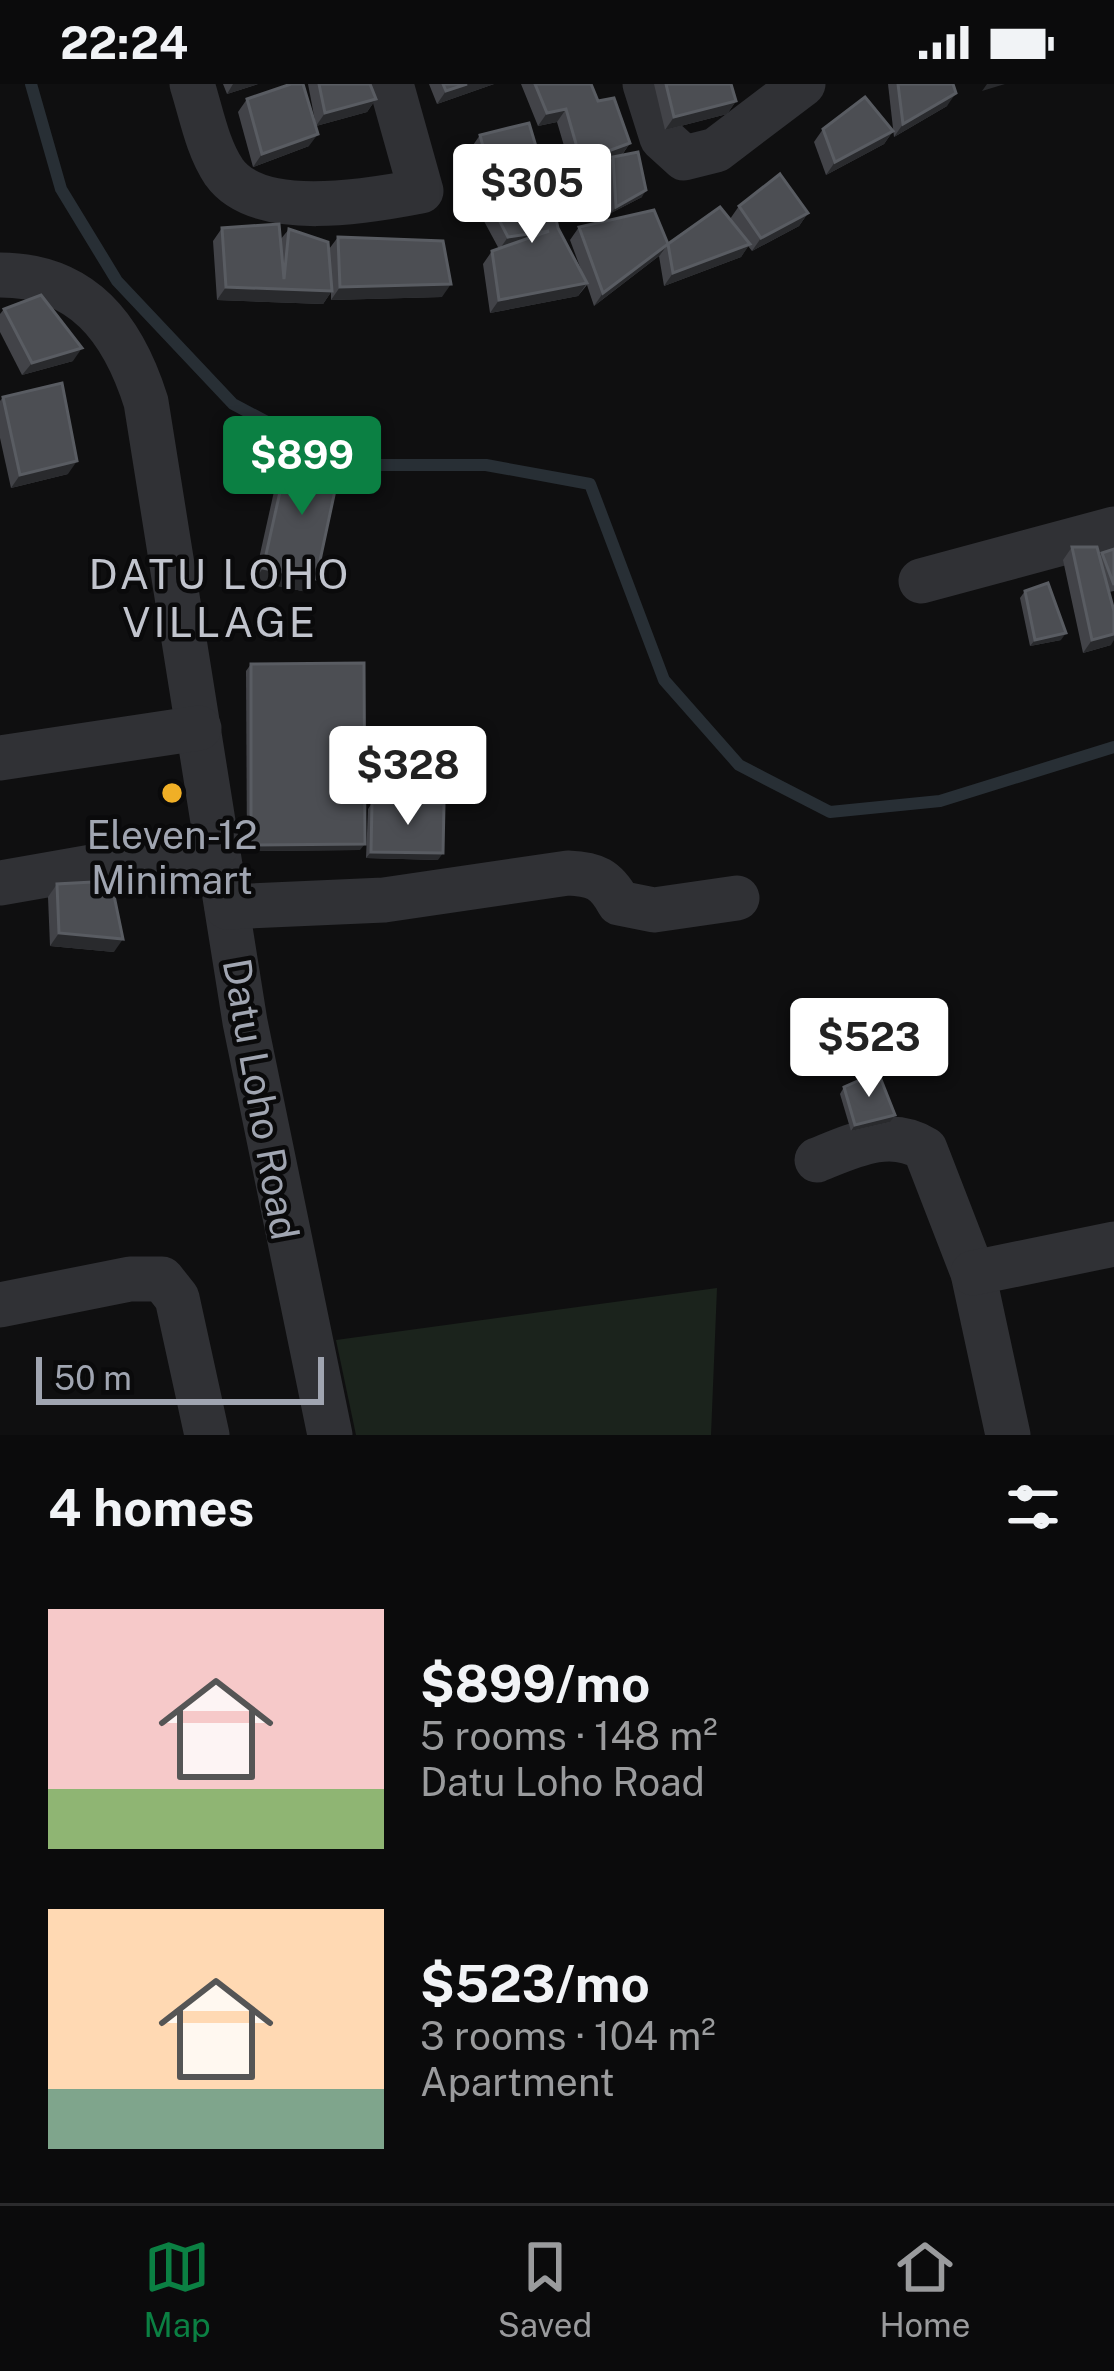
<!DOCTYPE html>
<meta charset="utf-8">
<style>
body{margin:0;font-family:"Public Sans",sans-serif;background:#19191a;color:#f1f3f6;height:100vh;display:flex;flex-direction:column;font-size:45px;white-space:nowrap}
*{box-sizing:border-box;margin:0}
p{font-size:39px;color:#9a9b9d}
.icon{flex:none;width:66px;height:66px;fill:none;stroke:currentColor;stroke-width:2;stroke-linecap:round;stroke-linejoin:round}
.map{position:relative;height:1351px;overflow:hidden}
.drawer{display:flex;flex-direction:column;background:#0b0b0c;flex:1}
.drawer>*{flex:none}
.scale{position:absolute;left:36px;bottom:30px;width:288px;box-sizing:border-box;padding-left:12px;border:6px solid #a0a5b1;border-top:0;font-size:33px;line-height:42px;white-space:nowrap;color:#a0a5b1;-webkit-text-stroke:9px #0a0a0b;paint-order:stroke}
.price{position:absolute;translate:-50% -102px;padding:0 27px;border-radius:12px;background:#fff;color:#222;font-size:39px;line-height:78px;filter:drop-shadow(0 3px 6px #0008)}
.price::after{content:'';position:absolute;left:50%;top:72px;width:36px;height:27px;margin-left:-18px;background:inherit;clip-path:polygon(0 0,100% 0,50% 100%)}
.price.current{background:#0b8043;color:#fff}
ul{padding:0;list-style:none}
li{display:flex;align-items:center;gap:36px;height:300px;padding:0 48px}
li span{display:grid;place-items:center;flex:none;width:336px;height:240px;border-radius:0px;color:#555}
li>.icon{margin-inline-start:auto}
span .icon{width:144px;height:144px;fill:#fffc;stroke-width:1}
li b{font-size:51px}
h2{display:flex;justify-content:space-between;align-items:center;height:144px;padding:0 48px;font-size:51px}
.status{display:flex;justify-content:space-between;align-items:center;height:84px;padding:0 60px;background:#0b0b0c;direction:ltr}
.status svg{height:33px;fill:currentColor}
.menu{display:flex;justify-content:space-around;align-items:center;height:168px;border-top:3px solid #2b2b2d;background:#0b0b0c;font-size:33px;color:#9a9b9d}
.menu a{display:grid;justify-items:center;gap:6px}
.menu .current{color:#0b8043}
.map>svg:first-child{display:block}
.green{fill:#1b231c}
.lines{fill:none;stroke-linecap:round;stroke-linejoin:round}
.stream{stroke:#282f35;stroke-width:12}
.minor{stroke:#303135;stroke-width:45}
.wall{fill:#424348}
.shaded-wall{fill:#292a2d}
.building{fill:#4c4e53;stroke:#595c62;stroke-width:3}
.poi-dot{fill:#f0af26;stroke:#0a0a0b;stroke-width:4.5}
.labels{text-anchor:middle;stroke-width:9;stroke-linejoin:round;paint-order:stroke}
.poi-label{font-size:39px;fill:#a0a5b1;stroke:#0a0a0b}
.street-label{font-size:39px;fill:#a0a5b1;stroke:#0a0a0b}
.neighbourhood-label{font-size:42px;letter-spacing:3px;fill:#c1c4cd;stroke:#0a0a0b}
</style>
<div class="status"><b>22:24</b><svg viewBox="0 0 49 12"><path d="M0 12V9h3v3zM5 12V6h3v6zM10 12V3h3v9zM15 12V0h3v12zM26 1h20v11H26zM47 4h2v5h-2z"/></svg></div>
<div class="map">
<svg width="1114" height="1351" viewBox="0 0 1114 1351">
<rect width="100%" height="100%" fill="#0f0f10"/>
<path class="green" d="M717 1204 711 1351H356L336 1256Z"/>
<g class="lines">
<path class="stream" d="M31 0 61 105 117 197 233 320 348 381H486L590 400 664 596 739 681 830 728 940 717 1114 663"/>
<g class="minor">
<path d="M192 0C201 28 207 63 224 88 259 137 370 117 421 107L391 0"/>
<path d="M645 0 662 54 684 74 716 66 803 0"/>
<path d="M0 191C83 191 123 245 146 318L245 938 330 1351"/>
<path d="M921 497 1114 445"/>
<path d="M0 674 199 644"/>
<path d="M0 799 217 761"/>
<path d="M227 823 384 816 568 789C595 790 606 795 619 819L654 826 737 814"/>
<path d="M817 1076C852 1062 890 1043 925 1065L973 1189 1008 1351"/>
<path d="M973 1189 1114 1160"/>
<path d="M0 1221 130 1195H162L177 1214 207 1351"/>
</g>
</g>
<g class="wall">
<path d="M223 0H258L227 10Z"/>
<path d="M308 0H370L376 15 367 28 316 42Z"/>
<path d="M429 0H494L437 20Z"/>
<path d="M521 0H591L598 17 630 59 622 71 642 113 611 129 608 80 611 76 572 89 557 38 538 42Z"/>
<path d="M654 0H731L736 17 727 30 665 46Z"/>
<path d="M888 0H953L947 22 894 53Z"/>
<path d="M247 15 309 62 253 83 238 28Z"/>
<path d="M823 45 893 47 884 60 826 91 814 58Z"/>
<path d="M480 51 543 86 533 98 490 112 558 144 583 191 570 156 579 143 668 160 659 172 594 222 587 201 578 212 490 229 483 180 492 167 499 165 478 126 487 113 484 114 471 64Z"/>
<path d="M739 122 808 129 799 142 752 167 748 162 741 173 664 202 659 172 668 160 730 135Z"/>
<path d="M222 144 280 156 289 145 329 165 338 153 442 213 331 216V208L323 220 217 216 213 157Z"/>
<path d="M4 225 73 277 22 291 0 248V230Z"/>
<path d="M3 313 68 390 11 404 0 354V317Z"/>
<path d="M288 372 316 495 307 508 254 497 279 385Z"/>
<path d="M1072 463 1100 473 1102 469 1114 465V507L1109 508 1111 561 1083 569 1063 476Z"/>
<path d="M1025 507 1061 556 1030 562 1020 514Z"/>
<path d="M251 580 360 766 247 767 246 587Z"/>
<path d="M372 719 438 776 366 774 368 725Z"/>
<path d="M57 800 114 868 50 862 48 813Z"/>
<path d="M844 1003 890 1038 851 1047 840 1010Z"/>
</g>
<g class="shaded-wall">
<path d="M233 0H258L227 10Z"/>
<path d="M467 0H494L437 20 446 7Z"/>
<path d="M987 0H1005L982 7Z"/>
<path d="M956 9 947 22 894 53 903 40Z"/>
<path d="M376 15 367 28 316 42 325 29Z"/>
<path d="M736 17 727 30 665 46 674 33Z"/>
<path d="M566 25 557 38 538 42 547 29Z"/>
<path d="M893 47 884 60 826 91 835 78Z"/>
<path d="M318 50 309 62 253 83 262 70Z"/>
<path d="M630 59 621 72 572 89 581 77Z"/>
<path d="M543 86 533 98 484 114 493 101Z"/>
<path d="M646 106 642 113 611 129 616 123Z"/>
<path d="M808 129 799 142 752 167 761 154Z"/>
<path d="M549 147 499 166 508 153Z"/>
<path d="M668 160 659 172 594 222 603 209Z"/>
<path d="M750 160 741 173 664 202 673 189Z"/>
<path d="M587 199 578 212 490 229 499 216Z"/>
<path d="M451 200 442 213 331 216 340 203Z"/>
<path d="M226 203 332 207 323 220 217 216Z"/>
<path d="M82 264 73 277 22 291 32 279Z"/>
<path d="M77 377 68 390 11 404 20 391Z"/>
<path d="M263 484 316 495 307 508 254 497Z"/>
<path d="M1066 549 1061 556 1030 562 1035 556Z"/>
<path d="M1114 550V556L1111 561 1083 569 1092 556Z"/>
<path d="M365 760 360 766 247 767 251 761Z"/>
<path d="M371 768 443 769 438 776 366 774Z"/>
<path d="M59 849 123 855 114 868 50 862Z"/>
<path d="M895 1031 890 1038 851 1047 855 1041Z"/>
</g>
<g class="building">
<path d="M291 0H303L318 50 262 70 247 15Z"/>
<path d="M319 0H370L376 15 325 29Z"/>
<path d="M443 0H467L446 7Z"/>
<path d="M535 0H591L598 17 614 14 630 59 581 77 566 25 547 29Z"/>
<path d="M666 0H731L736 17 674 33Z"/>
<path d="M898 0H953L956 9 903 40Z"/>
<path d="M865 13 893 47 835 78 823 45Z"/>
<path d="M529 39 543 86 493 101 480 51Z"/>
<path d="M638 68 646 106 616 123 613 73Z"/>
<path d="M780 90 808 129 761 154 739 122Z"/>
<path d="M548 99 558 144 587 199 499 216 492 167 549 147 508 153 487 113Z"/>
<path d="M720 123 750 160 673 189 668 160Z"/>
<path d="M654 126 668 160 603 209 579 143Z"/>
<path d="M279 140 284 195 289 145 328 158 332 207 226 203 222 144Z"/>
<path d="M338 153 443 157 451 200 340 203Z"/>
<path d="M41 211 82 264 32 279 4 225Z"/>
<path d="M62 299 77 377 20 391 3 313Z"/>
<path d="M288 372 340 383 316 495 263 484Z"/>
<path d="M1072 463H1097L1114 527V550L1092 556Z"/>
<path d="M1114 465V501L1102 469Z"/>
<path d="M1048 499 1066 549 1035 556 1025 507Z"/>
<path d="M364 579 365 760 251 761V580Z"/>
<path d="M372 719 444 720 443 769 371 768Z"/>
<path d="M111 797 123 855 59 849 57 800Z"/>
<path d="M878 988 895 1031 855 1041 844 1003Z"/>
</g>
<circle class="poi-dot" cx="172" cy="709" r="12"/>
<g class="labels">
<g class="poi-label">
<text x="172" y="765">Eleven-12<tspan x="172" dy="45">Minimart</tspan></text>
</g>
<g class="street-label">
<text transform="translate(261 1015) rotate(80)" y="14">Datu Loho Road</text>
</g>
<g class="neighbourhood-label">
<text x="220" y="505">DATU LOHO<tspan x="220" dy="48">VILLAGE</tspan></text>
</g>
</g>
</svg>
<div class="scale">50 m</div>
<b class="price" style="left:532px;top:162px">$305</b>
<b class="price current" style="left:302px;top:434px">$899</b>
<b class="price" style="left:408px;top:744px">$328</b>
<b class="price" style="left:869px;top:1016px">$523</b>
</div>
<section class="drawer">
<h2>4 homes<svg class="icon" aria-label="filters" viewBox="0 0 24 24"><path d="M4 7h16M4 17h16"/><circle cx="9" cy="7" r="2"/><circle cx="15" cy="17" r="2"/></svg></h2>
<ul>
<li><span style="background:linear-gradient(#f6c9c9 75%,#8fb573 0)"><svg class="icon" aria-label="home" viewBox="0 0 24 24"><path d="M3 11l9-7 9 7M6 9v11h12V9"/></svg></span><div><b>$899/mo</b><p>5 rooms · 148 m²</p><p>Datu Loho Road</p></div></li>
<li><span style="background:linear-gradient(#ffd9b3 75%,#7fa58c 0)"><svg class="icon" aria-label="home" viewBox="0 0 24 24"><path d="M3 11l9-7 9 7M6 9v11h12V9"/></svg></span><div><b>$523/mo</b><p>3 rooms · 104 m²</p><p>Apartment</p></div></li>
</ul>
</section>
<nav class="menu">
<a class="current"><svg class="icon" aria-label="map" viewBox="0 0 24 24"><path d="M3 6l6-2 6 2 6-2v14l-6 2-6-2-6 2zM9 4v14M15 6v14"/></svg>Map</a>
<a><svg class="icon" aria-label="saved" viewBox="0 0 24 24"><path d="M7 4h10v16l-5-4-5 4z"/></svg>Saved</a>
<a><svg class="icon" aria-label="home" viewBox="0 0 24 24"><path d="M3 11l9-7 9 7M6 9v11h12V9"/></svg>Home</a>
</nav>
